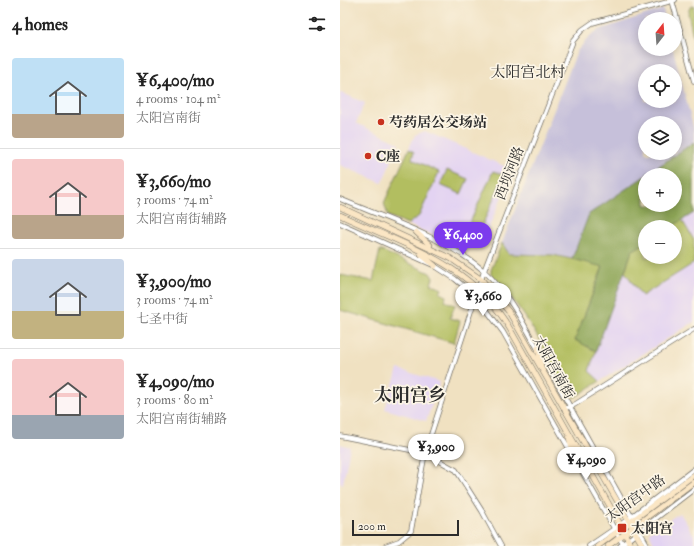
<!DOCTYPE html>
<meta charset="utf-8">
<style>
body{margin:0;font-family:"IM FELL Double Pica","Noto Serif SC",serif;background:#f2f2f2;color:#222;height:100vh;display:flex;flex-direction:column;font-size:15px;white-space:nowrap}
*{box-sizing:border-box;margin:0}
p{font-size:13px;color:#767676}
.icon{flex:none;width:22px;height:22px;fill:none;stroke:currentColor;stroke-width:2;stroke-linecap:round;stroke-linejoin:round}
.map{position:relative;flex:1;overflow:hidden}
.details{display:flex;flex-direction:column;background:#fff;width:340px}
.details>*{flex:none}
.needle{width:26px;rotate:17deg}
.controls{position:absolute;left:298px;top:12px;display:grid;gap:8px}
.controls a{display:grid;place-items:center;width:44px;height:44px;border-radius:50%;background:#fff;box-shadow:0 2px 10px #0003;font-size:20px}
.scale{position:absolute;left:12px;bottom:10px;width:107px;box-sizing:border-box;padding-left:4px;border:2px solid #2b2b2b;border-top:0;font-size:11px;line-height:14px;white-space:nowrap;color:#2b2b2b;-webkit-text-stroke:3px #fcf5e5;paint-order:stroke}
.price{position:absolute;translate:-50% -34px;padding:0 9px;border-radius:14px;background:#fff;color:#222;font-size:13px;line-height:26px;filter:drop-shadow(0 1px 2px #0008)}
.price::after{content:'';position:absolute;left:50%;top:24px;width:12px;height:9px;margin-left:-6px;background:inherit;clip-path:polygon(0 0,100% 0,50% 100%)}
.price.current{background:#7c3aed;color:#fff}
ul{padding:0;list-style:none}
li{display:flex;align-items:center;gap:12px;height:100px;padding:0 12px}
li+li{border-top:1px solid #e0e0e0}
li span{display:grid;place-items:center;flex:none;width:112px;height:80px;border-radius:4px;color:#555}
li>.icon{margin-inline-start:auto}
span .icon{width:48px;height:48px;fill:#fffc;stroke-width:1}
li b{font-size:17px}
h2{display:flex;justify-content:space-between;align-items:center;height:48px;padding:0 12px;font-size:17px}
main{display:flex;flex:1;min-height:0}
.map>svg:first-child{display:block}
.built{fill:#e3d3f2}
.industrial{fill:#c6c0da;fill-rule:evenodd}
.green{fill:#b2be60;stroke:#6e7446}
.forest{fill:#8da556;stroke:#5c6840}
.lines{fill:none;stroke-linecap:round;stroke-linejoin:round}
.tertiary-casing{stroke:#706b60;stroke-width:5.5}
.secondary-casing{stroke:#706b60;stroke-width:6}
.tertiary{stroke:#fff;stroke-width:4}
.secondary{stroke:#fbe6c4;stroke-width:5}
.poi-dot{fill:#c8321e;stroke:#fcf5e5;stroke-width:1.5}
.labels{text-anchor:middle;stroke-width:3.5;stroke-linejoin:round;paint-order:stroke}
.poi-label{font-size:14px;font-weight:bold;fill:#2b2b2b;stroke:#fcf5e5;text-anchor:start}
.street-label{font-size:14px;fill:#2b2b2b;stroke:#fcf5e5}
.neighbourhood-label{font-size:15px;fill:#2b2b2b;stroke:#fcf5e5}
.district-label{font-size:18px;font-weight:bold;fill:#2b2b2b;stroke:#fcf5e5}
</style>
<main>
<section class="details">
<h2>4 homes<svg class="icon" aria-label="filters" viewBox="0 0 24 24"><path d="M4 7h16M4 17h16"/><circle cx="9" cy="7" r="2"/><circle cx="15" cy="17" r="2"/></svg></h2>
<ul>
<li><span style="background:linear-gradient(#bfe0f5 70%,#b9a48a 0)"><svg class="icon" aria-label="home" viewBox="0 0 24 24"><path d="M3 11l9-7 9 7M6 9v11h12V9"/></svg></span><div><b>¥6,400/mo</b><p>4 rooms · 104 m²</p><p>太阳宫南街</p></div></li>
<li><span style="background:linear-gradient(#f6c9c9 70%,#b9a48a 0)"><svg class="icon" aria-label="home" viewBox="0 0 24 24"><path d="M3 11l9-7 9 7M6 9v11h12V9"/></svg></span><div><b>¥3,660/mo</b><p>3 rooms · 74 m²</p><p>太阳宫南街辅路</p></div></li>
<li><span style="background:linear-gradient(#c9d6e8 65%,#c2b280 0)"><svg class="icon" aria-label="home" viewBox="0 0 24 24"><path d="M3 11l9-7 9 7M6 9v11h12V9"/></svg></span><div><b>¥3,900/mo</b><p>3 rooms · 74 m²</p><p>七圣中街</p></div></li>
<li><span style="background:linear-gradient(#f6c9c9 70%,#9aa5b1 0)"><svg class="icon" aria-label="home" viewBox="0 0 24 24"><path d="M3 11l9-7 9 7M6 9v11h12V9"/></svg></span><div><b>¥4,090/mo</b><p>3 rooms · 80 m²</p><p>太阳宫南街辅路</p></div></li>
</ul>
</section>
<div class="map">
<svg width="354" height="546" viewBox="0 0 354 546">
<rect width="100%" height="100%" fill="#fcf5e5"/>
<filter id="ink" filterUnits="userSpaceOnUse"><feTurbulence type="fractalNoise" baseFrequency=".025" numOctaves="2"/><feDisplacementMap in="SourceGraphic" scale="8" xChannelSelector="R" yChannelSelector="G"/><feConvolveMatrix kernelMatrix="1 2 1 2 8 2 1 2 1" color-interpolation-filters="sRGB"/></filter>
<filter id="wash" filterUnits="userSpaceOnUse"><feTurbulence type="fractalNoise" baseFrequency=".012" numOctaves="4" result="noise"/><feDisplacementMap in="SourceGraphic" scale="16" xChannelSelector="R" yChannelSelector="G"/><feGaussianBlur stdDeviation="0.9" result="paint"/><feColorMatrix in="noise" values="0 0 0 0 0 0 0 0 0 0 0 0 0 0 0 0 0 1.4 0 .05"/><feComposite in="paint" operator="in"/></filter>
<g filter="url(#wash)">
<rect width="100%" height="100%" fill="#f0e1c1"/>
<g class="built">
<path d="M0 92 25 103 16 123 59 143 42 183 0 165Z"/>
<path d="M85 131 173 170 142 244 128 250 48 216 44 203 75 135Z"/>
<path d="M354 213V322L260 381 249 371 292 250 305 243V257H335V227H331Z"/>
<path d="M58 369 100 382 86 421 45 409Z"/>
<path d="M0 444 10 447 3 484 0 483Z"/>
<path d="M340 513 354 535V546H315L309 532Z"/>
</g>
<path class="industrial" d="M323 9 325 19H305V49H333L354 130V142L249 214 232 259 213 255 169 254 162 243 237 51 252 34 259 30ZM305 71H335V101H305ZM305 123H335V153H305Z"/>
<g class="green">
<path d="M354 6V42L348 13 350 7Z"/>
<path d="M69 149 74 152 72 159 99 172 79 216 68 224 48 216 44 203Z"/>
<path d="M107 170 128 179 121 194 100 185Z"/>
<path d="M153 171 164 175 135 242 123 238Z"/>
<path d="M342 220 354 240V263L302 296 285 272 292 250 305 243V257H335V227H331Z"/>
<path d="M162 243 169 254 213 255 263 266 235 340 256 351 249 371 260 381 235 397 227 394C206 350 186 310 151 275V270Z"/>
<path d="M40 250 90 273 93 278 91 284 102 289 100 293 106 296 105 301 115 305 110 318 120 321 114 343 0 310V275L33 281Z"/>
</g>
<path class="forest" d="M354 142V213L331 227H305V243L292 251 256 351 235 340 263 267 232 259 249 214 305 176V205H335V175H306Z"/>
</g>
<g filter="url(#ink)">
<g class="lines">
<g class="tertiary-casing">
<g id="tertiary">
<path d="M332 0 354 81"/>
<path d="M0 199C47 219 106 238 144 271 160 285 171 302 181 319L308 546"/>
<path d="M0 223 95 266 115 279 137 297 163 332 284 546"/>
<path d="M224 409 234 405 354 329"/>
<path d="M0 436 85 453 116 470 142 511 161 546"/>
<path d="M45 546 59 541 71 531 85 453 144 271 233 41 242 30 252 23 335 0"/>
<path d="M249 546 287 520 354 469"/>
<path d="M280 546 354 489"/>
</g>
</g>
<g class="secondary-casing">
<g id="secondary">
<path d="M0 207 110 258 142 280 169 312 303 546"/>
<path d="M0 215C65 246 131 262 170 329L280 524 291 546"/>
<path d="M76 232 90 245"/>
<path d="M81 254 95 266"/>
<path d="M198 348 201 366"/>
<path d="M229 438 236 461"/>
<path d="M258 546 354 475"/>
<path d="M268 546 354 482"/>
</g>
</g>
<use href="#tertiary" class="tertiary"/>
<use href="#secondary" class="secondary"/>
</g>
</g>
<g class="poi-dot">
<circle cx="41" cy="122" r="4"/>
<circle cx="28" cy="156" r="4"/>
<rect x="277" y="523" width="10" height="10" rx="2"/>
</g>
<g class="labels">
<g class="poi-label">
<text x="49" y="127">芍药居公交场站</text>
<text x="36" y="161">C座</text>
<text x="291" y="533">太阳宫</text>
</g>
<g class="street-label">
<text transform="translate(169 173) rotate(-69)" y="5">西坝河路</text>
<text transform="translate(214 367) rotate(61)" y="5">太阳宫南街</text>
<text transform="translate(295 498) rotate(-36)" y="5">太阳宫中路</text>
</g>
<g class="neighbourhood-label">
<text x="188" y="77">太阳宫北村</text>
</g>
<g class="district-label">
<text x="70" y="401">太阳宫乡</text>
</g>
</g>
</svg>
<div class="controls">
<a><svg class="needle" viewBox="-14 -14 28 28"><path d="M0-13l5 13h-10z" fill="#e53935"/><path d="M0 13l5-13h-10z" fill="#767676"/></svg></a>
<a><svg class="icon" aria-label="locate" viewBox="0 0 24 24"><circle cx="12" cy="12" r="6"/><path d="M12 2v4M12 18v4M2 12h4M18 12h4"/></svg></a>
<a><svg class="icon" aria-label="layers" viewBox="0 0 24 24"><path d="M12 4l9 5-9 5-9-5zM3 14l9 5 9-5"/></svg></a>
<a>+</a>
<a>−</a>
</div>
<div class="scale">200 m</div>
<b class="price current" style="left:123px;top:256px">¥6,400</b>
<b class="price" style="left:143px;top:317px">¥3,660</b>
<b class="price" style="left:96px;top:468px">¥3,900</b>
<b class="price" style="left:246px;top:481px">¥4,090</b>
</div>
</main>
